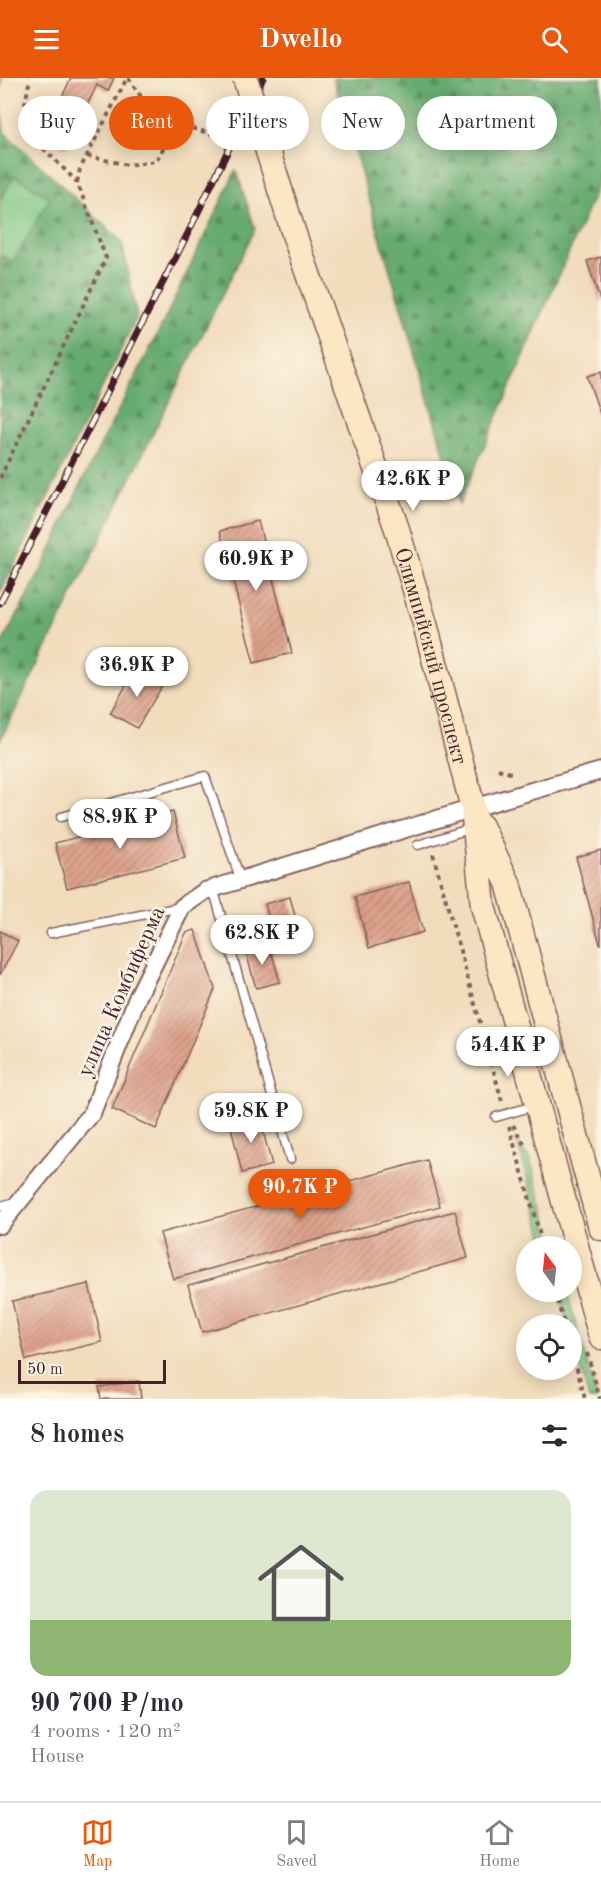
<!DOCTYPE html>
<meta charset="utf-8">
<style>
body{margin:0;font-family:"Old Standard TT",serif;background:#f7f7f7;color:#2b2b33;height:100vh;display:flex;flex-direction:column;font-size:22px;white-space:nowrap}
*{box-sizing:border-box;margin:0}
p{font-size:20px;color:#7c7c81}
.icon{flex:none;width:33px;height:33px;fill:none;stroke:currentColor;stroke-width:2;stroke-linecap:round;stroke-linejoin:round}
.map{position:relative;height:1321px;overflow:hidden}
.panel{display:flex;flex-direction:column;background:#fff;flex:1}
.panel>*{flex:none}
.top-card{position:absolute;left:18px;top:18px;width:566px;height:54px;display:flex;gap:12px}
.needle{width:39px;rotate:345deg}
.tools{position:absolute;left:516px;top:1158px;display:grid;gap:12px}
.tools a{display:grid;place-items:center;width:66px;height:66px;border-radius:50%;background:#fff;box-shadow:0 3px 15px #0003;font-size:30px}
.scale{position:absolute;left:18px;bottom:15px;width:148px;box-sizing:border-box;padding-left:6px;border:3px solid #4a1f2b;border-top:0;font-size:16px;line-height:21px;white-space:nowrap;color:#4a1f2b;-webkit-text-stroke:4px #fcf5e5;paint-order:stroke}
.price{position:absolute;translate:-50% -51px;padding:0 14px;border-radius:21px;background:#fff;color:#222;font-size:20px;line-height:39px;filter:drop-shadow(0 2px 3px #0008)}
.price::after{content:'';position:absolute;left:50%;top:36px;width:18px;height:14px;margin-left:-9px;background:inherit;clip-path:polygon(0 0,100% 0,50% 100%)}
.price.selected{background:#ea580c;color:#fff}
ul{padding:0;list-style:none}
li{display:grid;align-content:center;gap:12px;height:318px;padding:0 30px}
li+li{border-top:2px solid #e1e1e2}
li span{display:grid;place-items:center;height:186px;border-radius:18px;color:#555}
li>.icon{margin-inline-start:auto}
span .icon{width:108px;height:108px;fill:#fffc;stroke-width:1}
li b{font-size:26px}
h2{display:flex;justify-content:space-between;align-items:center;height:72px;padding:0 30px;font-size:26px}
.pill{padding:0 21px;border-radius:27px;background:#fff;box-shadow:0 3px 15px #0003;font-size:21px;line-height:54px}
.pill.selected{background:#ea580c;color:#fff}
header{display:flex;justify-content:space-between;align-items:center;height:78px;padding:0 30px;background:#ea580c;color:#fff;font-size:27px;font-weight:700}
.dock{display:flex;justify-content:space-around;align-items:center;height:84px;border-top:2px solid #e1e1e2;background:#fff;font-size:16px;color:#7c7c81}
.dock a{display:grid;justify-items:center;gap:3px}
.dock .selected{color:#ea580c}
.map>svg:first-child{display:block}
.grass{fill:url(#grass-tufts);stroke:#647256;stroke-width:1.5}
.forest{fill:url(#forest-firs);stroke:#58654e;stroke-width:1.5}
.pitch{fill:#7ec682;stroke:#647256;stroke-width:1.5}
.building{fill:url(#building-hatch)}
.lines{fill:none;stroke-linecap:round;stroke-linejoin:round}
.lane-casing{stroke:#84615d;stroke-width:11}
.street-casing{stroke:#84615d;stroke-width:20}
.secondary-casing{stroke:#84615d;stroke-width:27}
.path{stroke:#84615d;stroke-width:4;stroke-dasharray:4.5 4.5;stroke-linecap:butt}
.lane{stroke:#fff;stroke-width:8}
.street{stroke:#fff;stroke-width:16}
.secondary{stroke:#fce6c4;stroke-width:24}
.rail-casing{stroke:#4a1f2b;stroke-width:7}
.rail{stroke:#fcf5e5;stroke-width:4.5;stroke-dasharray:14;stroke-linecap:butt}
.secondary-bridge-casing{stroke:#84615d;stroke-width:27;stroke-linecap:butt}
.secondary-bridge{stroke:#fce6c4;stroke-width:24}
.labels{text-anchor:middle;stroke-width:5;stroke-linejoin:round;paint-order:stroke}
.street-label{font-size:22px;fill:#4a1f2b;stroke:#fcf5e5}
</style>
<header><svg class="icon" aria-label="menu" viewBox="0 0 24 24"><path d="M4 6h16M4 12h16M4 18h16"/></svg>Dwello<svg class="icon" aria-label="search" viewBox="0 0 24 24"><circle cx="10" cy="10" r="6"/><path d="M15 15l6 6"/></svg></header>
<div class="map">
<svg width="601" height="1321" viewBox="0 0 601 1321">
<defs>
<pattern id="grass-tufts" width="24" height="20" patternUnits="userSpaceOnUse" patternTransform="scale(1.5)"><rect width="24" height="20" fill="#7ec682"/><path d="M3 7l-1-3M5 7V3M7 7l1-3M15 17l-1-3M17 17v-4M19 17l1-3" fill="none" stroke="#69a06b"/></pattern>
<pattern id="forest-firs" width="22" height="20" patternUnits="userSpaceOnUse" patternTransform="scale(1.5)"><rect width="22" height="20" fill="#66ab70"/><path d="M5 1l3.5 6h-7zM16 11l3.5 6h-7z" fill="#568b5c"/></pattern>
<pattern id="building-hatch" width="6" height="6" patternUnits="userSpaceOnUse" patternTransform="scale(1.5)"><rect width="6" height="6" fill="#dda18a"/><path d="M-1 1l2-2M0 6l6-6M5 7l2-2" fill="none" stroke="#b58371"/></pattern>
</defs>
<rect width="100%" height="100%" fill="#fcf5e5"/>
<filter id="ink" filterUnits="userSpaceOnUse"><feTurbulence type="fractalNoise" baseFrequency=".0167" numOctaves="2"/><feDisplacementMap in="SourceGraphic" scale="12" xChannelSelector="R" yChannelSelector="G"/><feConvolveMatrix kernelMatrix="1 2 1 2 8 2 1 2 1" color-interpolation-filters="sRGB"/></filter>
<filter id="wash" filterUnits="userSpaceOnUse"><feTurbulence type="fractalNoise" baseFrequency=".008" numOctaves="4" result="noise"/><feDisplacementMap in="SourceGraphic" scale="24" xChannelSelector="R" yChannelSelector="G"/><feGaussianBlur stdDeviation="1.35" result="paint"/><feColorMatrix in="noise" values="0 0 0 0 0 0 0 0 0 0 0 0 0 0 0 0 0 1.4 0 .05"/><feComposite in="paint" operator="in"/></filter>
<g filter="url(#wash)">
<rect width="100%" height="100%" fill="#f1dcbb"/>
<g class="grass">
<path d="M518 1066 530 1081 554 1168H546Z"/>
<path d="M559 1214H567L597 1321H589L572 1260V1246H568Z"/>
</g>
<g class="forest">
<path d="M0 0H2L0 18 4 54 122 164 137 239 0 516Z"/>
<path d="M333 0H601V101L459 426Z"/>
<path d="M236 92 255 151 0 663V569L42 491 83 401 160 251Z"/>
</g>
<path class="pitch" d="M14 98 50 119 13 184 0 177V123Z"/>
<g id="blocks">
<g class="building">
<path d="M71 0H114L108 13 97 7 66 70 43 59Z"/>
<path d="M601 179V225L587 183Z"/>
<path d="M601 294V339L587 298Z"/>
<path d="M258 443 292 575 254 585 220 453Z"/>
<path d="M137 589 164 605 137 650 110 635Z"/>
<path d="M173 734 185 780 67 810 55 765Z"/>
<path d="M601 772V866H600L576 779Z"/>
<path d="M409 804 423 854 369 870 355 819Z"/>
<path d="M290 819 301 860 276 867 265 826Z"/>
<path d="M195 852 215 911 156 1051 112 1031 186 855Z"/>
<path d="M0 853 18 863 0 897Z"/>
<path d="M269 865 280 904 256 910 245 871Z"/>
<path d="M259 1038 272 1087 242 1095 230 1045Z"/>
<path d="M427 1082 440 1128 173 1201 160 1155Z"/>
<path d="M455 1133 468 1180 202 1254 188 1207Z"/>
<path d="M89 1206 102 1264 26 1282 12 1223Z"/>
<path d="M139 1303 141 1321H101L99 1309Z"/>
</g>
</g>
</g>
<g filter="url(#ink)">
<use href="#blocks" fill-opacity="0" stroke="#84615d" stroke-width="1.5"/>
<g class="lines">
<g class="lane-casing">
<g id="lane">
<path d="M61 739 205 698 241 803"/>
<path d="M418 767 472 750"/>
<path d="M213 810 290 1081"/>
<path d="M51 855 181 829"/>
<path d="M496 1039 537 1027"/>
<path d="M0 1128 17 1124"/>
</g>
</g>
<g class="street-casing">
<path id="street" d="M0 1147 92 1035 138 918 182 829 205 813 473 730 601 693"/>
</g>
<g class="secondary-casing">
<g id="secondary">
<path id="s1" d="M294 156 397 451 425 546 473 730 483 828 601 1259"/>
<path d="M481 748 508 805 601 1150"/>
</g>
</g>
<g class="path">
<path d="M167 51 178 46 229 61 236 45"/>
<path d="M87 78 128 87 156 83 166 65 160 46 128 0"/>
<path d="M77 104 80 91 127 0"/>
<path d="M0 400 106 180 77 104 37 64 23 36 30 0"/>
<path d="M498 691 513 696"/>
<path d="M433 776 502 1023"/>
<path d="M513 1047 524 1066"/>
<path d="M509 1048 543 1168"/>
<path d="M555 1214 564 1246"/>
<path d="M572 1272 585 1321"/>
<path d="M587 1275 600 1321"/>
</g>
<use href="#lane" class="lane"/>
<use href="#street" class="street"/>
<use href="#secondary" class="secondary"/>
<g class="rail-casing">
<path id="rail" d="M0 525 188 155 263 0"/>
</g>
<use href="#rail" class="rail"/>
<g class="secondary-bridge-casing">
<path id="secondary-bridge" d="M245 0 294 156"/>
</g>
<use href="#secondary-bridge" class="secondary-bridge"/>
</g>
</g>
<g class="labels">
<g class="street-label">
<text dy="8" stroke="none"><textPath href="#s1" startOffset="444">Олимпийский проспект</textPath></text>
<text transform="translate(120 913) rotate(-66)" y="8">улица Комбиферма</text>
</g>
</g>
</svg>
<div class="tools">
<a><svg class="needle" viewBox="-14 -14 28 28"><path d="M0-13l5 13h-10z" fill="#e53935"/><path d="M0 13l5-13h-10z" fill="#7c7c81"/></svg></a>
<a><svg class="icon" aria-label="locate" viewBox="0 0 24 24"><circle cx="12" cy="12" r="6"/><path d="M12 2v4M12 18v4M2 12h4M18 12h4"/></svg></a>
</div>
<div class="scale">50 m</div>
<b class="price" style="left:413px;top:434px">42.6K ₽</b>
<b class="price" style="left:256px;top:514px">60.9K ₽</b>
<b class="price" style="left:137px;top:620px">36.9K ₽</b>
<b class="price" style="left:120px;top:772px">88.9K ₽</b>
<b class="price" style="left:262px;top:888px">62.8K ₽</b>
<b class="price" style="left:508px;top:1000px">54.4K ₽</b>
<b class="price" style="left:251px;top:1066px">59.8K ₽</b>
<b class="price selected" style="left:300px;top:1142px">90.7K ₽</b>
<div class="top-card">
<a class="pill">Buy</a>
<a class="pill selected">Rent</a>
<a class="pill">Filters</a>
<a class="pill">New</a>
<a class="pill">Apartment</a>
</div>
</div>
<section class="panel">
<h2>8 homes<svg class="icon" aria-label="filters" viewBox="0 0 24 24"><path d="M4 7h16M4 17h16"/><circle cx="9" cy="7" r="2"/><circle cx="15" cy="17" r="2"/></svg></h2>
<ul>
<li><span style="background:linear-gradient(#dfe7d0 70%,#8fb573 0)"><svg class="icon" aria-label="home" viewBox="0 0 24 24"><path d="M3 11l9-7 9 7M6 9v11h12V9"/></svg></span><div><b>90 700 ₽/mo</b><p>4 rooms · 120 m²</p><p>House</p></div></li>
</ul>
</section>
<nav class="dock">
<a class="selected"><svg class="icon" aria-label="map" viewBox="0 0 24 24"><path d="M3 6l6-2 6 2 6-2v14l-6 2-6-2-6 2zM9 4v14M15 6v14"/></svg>Map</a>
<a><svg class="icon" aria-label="saved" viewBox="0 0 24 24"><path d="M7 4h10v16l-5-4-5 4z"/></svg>Saved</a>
<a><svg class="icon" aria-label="home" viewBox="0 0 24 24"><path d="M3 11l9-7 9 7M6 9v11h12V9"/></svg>Home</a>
</nav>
